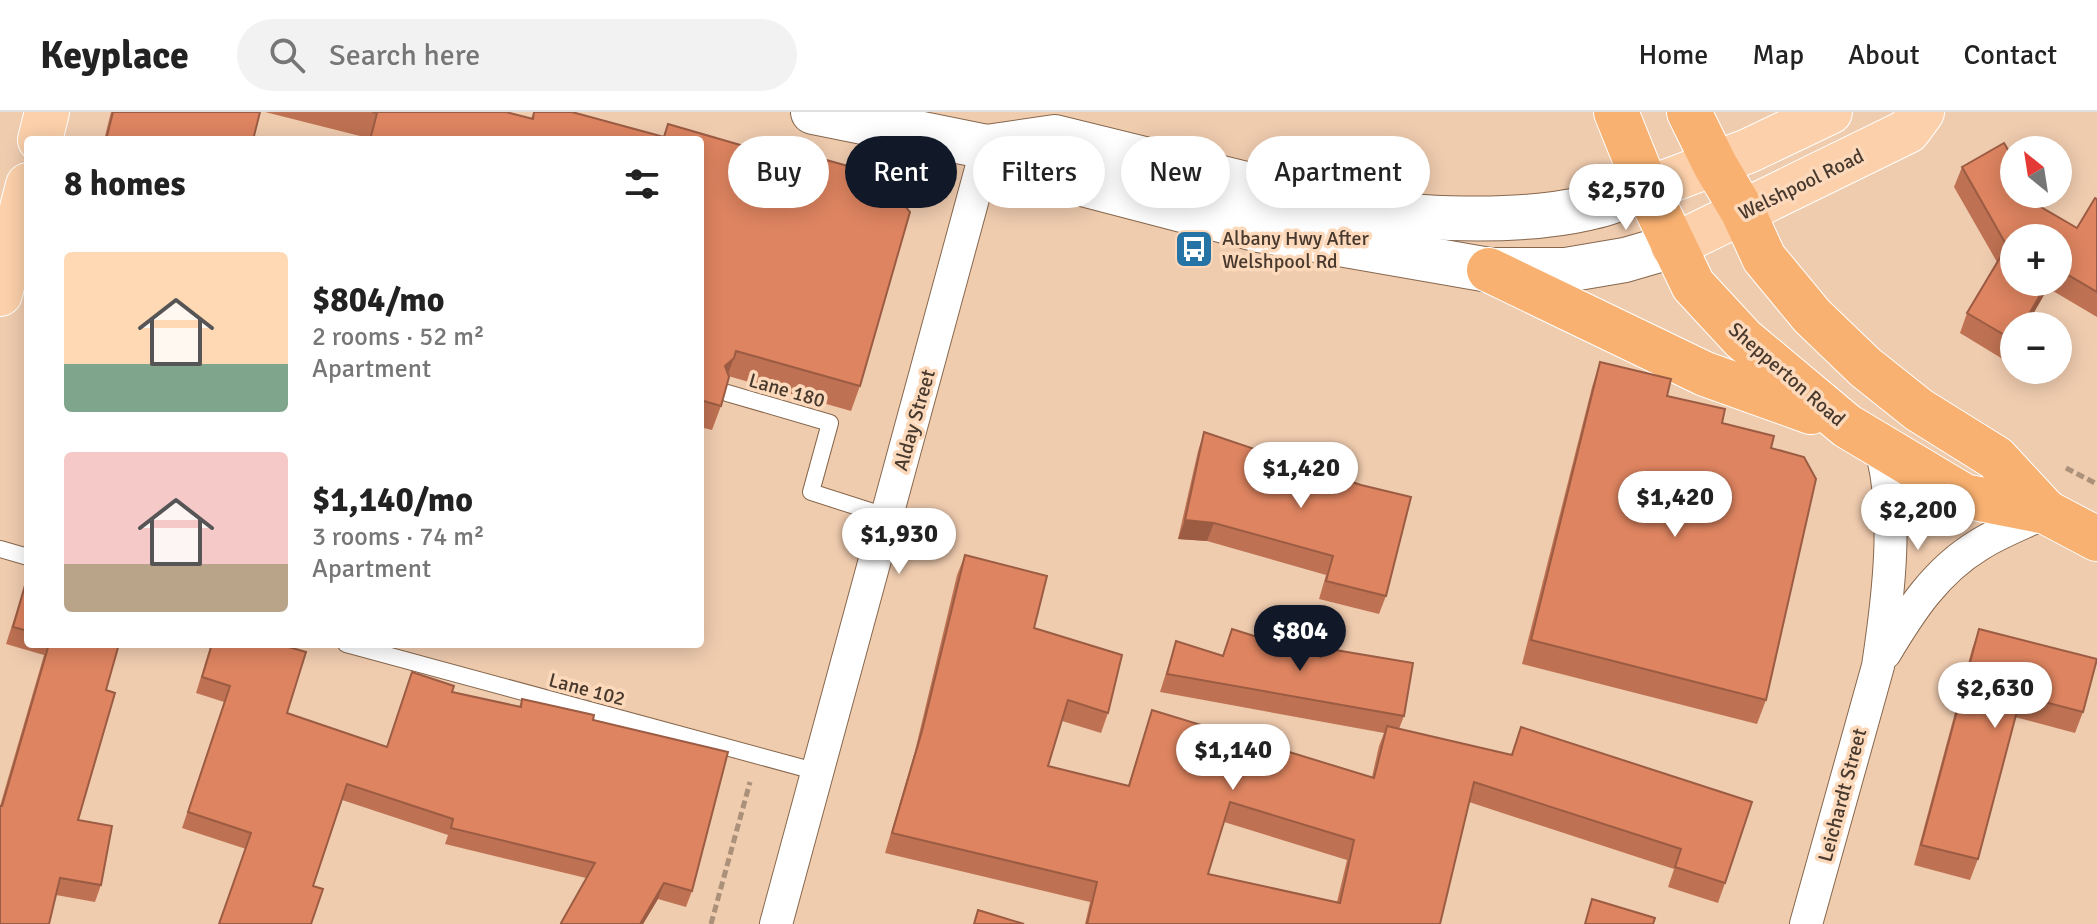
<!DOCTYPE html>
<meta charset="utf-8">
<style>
body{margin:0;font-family:Signika,sans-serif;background:#f2f2f2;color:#222;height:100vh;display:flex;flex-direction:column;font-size:30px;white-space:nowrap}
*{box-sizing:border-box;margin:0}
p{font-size:26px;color:#767676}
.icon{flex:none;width:44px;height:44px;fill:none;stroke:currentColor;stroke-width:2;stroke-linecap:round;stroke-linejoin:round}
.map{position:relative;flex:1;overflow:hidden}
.drawer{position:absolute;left:24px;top:24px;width:680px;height:512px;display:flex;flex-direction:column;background:#fff;border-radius:8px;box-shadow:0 4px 20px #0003}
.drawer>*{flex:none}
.guide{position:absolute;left:728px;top:24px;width:760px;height:72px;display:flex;gap:16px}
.needle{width:52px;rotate:330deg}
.fabs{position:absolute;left:2000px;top:24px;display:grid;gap:16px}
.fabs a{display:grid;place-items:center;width:72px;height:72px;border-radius:50%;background:#fff;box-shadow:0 4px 20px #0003;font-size:40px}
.price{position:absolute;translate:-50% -68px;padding:0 18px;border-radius:28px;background:#fff;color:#222;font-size:26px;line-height:52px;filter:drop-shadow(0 2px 4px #0008)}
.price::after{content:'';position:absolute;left:50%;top:48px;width:24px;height:18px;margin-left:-12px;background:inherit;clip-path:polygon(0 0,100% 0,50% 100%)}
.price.selected{background:#111827;color:#fff}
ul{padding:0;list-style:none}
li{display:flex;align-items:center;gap:24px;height:200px;padding:0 40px}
li span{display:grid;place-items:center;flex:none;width:224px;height:160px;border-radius:8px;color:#555}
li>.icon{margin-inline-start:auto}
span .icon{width:96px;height:96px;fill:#fffc;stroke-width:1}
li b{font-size:34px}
h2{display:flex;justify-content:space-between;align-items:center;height:96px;padding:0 40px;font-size:34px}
.chip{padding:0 28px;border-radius:36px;background:#fff;box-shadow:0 4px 20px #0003;font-size:28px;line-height:72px}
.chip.selected{background:#111827;color:#fff}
header{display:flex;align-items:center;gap:48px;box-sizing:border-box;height:112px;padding:0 40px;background:#fff;border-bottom:2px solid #e0e0e0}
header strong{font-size:38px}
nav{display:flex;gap:44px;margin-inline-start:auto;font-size:28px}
.search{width:560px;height:72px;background:#f2f2f2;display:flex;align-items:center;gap:20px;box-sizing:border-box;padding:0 28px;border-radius:44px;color:#767676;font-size:30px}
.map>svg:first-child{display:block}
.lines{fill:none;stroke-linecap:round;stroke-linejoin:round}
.lane-casing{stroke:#86674d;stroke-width:18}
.street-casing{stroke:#86674d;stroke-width:34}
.secondary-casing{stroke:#86674d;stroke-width:46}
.primary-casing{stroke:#fff;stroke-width:46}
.highway-casing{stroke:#fff;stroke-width:46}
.path{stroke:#ab907a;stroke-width:5;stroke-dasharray:8 4;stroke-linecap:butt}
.lane{stroke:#fff;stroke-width:16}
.street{stroke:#fff;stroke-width:32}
.secondary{stroke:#fff;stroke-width:44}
.primary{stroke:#fbd0aa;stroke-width:44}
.highway{stroke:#f9b171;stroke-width:44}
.wall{fill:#bf7253;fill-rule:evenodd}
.shaded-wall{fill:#9b5c43}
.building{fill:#de8460;stroke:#9b5c43;stroke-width:2;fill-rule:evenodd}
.labels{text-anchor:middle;stroke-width:7;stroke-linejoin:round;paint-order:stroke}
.street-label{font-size:20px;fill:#47392d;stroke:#fdd9bc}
.poi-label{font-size:20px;fill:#47392d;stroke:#fdd9bc;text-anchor:start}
</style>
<header>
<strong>Keyplace</strong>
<div class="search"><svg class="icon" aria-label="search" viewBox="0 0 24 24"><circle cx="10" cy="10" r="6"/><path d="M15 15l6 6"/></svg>Search here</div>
<nav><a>Home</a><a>Map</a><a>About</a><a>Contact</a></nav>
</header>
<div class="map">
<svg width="2097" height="812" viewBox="0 0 2097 812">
<rect width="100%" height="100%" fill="#f0ccaf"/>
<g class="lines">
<g class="lane-casing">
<g id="lane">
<path d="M727 281 830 311 811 380 886 404"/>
<path d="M0 437 28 445"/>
<path d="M346 532 818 660"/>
</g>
</g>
<g class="street-casing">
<g id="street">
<path d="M1885 541C1910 499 1936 459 1979 433 1999 420 2024 411 2046 400"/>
<path d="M776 812 987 35"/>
<path d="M1806 812 1878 554C1888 488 1900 395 1879 331"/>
</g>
</g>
<g class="secondary-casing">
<g id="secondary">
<path d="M813 0 987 35 1048 63 1259 118 1489 158H1566L1625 148 1673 134"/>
<path d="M987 35 1055 25 1356 99C1427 107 1518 112 1588 96 1608 92 1627 84 1647 77"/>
</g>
</g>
<g class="primary-casing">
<g id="primary">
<path d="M40 28 47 0"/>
<path d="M1647 77 1748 39 1830 0"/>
<path d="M1673 134 1908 19 1922 0"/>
<path d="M0 182 28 73"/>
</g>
</g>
<g class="highway-casing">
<g id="highway">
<path d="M1616 0 1647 77 1693 173 1743 227 1847 314 1964 384 2046 400 2097 427"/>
<path d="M1689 0 1715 53 1743 100 1764 146 1812 204 1865 255 1919 298 1996 346 2046 400"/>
<path d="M1489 158 1705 262 1811 300"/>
</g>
</g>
<g class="path">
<path d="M2066 356 2097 372"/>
<path d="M711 812 750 670"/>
</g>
<use href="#lane" class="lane"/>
<use href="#street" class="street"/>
<use href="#secondary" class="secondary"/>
<use href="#primary" class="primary"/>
<use href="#highway" class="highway"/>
</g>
<g class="wall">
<path d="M111 0H260L253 28H104Z"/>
<path d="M265 0H506L531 6 534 0H572L663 25 668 12 791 47 794 39 860 274 851 299 728 264 721 294 712 318 700 315V28H367L368 26Z"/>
<path d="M1962 55 2041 95 2077 116 2097 87V205L2048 176 2026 214H2014V235L2006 249 1960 221 1967 201 1997 150 1954 75ZM2058 126V170H2014Z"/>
<path d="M1600 250 1771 336 1766 588 1757 612 1522 552 1592 275Z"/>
<path d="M1204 320 1386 484 1379 502 1319 487 1326 463 1207 429 1178 427 1198 339Z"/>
<path d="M965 443 1034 516 1108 601 1101 621 1062 609 1048 654 1128 674 1152 598 1372 665 1379 634 1384 621 1160 580 1176 529 1223 543 1319 544 1323 536 1404 604 1399 617 1511 643 1521 615 1725 771 1718 791 1668 775 1674 757 1469 690 1440 812H1085L1090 790 885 741 915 639 957 463ZM1224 710 1347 748 1337 790 1208 762Z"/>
<path d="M28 463V532H119L106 578 78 708 101 773 95 790 56 783 0 694 44 543 6 532Z"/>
<path d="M1979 517 2083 600 2075 621 2015 605 1978 747 1970 768 1914 753 1972 537Z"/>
<path d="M211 532H278L287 601 386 635 452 580 519 595 522 587 593 608 692 779 686 795 658 787 643 812H560L586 766 445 732 448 723 342 688 313 774 311 812 246 737 182 716 224 590 196 581Z"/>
</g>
<g class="shaded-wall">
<path d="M2048 170H2051L2048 176 2026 214H2022Z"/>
<path d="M2014 227V235L2006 249Z"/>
<path d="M734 246 725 270V254Z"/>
<path d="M1185 408 1214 411 1207 429 1178 427Z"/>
<path d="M664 771 658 787 643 812H640Z"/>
</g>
<g class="building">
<path d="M113 0H260L253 28H106Z"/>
<path d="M372 0H506L533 7 534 0H572L664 25 668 12 792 48 794 39 880 63 910 100 860 274 736 239 734 246 725 254 729 265 721 294 700 288V28H370L377 1Z"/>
<path d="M2004 31 2014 48V82H2034L2041 95 2077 116 2095 86 2097 87V180L2058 157V126H2014V170H2048L2022 214H2014L2013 228 1967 201 2007 134 1962 55Z"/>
<path d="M1600 250 1671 267 1667 284 1725 297 1722 311 1774 324 1771 336 1804 345 1816 367 1766 588 1531 528Z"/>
<path d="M1204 320 1361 373 1411 385 1386 484 1326 469 1333 444 1214 411 1185 408Z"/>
<path d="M965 443 1047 464 1034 516 1122 543 1108 601 1068 588 1048 654 1129 674 1152 598 1374 666 1387 614 1512 643 1521 615 1752 690 1725 771 1675 755 1681 737 1474 670 1440 812H1087L1097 770 892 721 922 619ZM1230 690 1354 728 1340 791 1208 762Z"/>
<path d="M28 463V519L13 515Z"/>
<path d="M1232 517 1321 545 1323 536 1413 551 1404 604 1167 562 1176 529 1223 544Z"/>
<path d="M1979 517 2097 547 2083 600 2021 584 1978 747 1921 733Z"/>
<path d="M49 532H119L106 578 115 581 78 708 112 714 101 773 60 766 49 812H0V694H2Z"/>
<path d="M212 532H278L306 540 287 601 387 635 412 560 454 574 452 580 521 595 522 587 594 603 593 608 728 640 692 779 664 771 640 812H562L561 811 595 751 451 716 453 707 347 672 313 774 323 777 311 812H219L251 721 188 700 230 574 202 565Z"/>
<path d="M1592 787 1655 806 1653 812H1585Z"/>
<path d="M978 798 1024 812H974Z"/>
</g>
<defs>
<g id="bus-square" transform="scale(2)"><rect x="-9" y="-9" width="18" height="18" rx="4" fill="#2673a5" stroke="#fdd9bc"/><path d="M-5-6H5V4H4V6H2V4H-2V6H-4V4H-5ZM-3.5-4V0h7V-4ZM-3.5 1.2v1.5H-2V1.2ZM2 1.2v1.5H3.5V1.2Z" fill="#fff"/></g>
</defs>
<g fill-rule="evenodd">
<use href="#bus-square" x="1194" y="137"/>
</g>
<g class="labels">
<g class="street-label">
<text transform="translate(1801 72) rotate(-26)" y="7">Welshpool Road</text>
<text transform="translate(1787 262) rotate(41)" y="7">Shepperton Road</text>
<text transform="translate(787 278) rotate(16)" y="7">Lane 180</text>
<text transform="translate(914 308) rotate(-74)" y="7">Alday Street</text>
<text transform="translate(587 577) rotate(15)" y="7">Lane 102</text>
<text transform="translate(1842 683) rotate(-75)" y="7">Leichardt Street</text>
</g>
<g class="poi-label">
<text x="1222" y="133">Albany Hwy After<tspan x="1222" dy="23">Welshpool Rd</tspan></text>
</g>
</g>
</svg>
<div class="fabs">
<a><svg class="needle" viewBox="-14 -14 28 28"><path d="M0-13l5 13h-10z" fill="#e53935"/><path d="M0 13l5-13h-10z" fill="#767676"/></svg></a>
<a>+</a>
<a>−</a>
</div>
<b class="price" style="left:1626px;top:120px">$2,570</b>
<b class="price" style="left:1301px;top:398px">$1,420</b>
<b class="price" style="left:1675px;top:427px">$1,420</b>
<b class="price" style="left:1918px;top:440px">$2,200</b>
<b class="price" style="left:899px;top:464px">$1,930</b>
<b class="price selected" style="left:1300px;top:561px">$804</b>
<b class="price" style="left:1995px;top:618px">$2,630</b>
<b class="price" style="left:1233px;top:680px">$1,140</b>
<div class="guide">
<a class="chip">Buy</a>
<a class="chip selected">Rent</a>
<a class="chip">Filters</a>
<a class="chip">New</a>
<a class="chip">Apartment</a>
</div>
<section class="drawer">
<h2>8 homes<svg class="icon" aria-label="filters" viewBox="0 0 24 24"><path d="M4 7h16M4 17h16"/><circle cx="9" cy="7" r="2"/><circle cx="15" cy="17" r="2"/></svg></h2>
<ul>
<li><span style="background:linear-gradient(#ffd9b3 70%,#7fa58c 0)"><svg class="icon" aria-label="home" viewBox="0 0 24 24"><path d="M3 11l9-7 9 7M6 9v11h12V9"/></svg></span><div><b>$804/mo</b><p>2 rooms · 52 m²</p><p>Apartment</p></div></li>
<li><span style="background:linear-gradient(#f6c9c9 70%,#b9a48a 0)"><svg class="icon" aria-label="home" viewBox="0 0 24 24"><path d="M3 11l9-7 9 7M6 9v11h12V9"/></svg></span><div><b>$1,140/mo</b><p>3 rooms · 74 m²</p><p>Apartment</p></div></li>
</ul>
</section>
</div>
